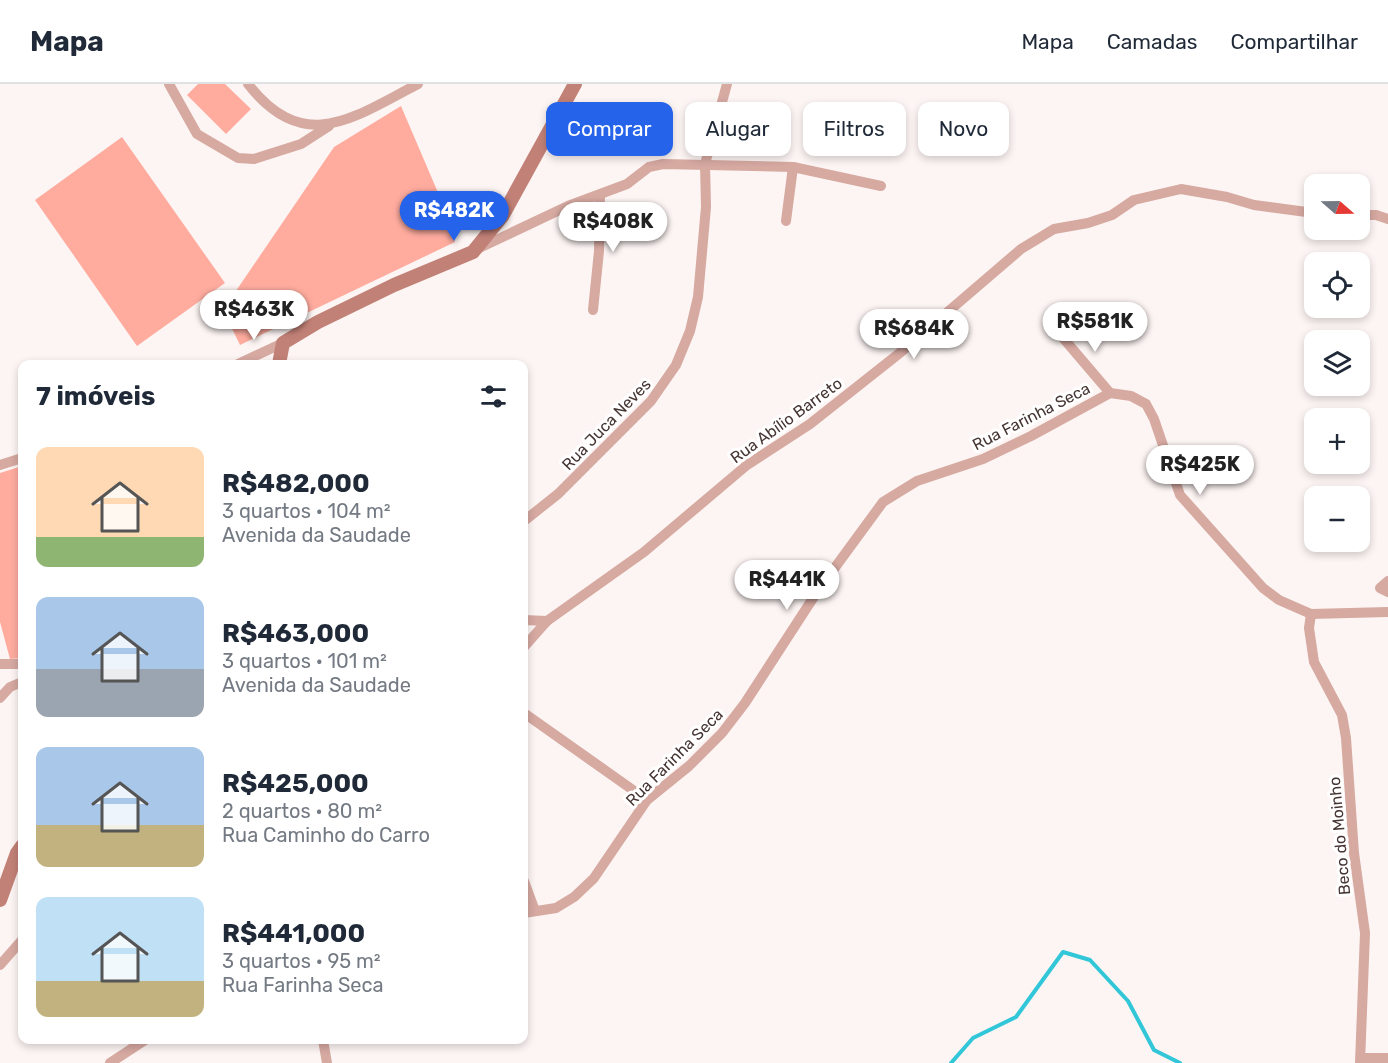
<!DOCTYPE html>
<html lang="pt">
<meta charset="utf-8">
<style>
body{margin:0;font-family:Rubik,sans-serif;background:#f6f6f7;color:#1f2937;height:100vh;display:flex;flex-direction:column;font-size:22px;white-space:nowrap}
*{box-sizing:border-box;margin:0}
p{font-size:20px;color:#747a83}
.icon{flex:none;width:33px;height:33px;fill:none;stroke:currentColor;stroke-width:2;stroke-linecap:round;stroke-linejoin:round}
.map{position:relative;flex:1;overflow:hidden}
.side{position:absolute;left:18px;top:276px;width:510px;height:684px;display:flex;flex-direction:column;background:#fff;border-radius:12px;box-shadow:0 3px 9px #0003}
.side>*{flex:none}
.banner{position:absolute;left:546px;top:18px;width:570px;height:54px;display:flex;gap:12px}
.needle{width:39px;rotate:110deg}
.controls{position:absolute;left:1304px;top:90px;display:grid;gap:12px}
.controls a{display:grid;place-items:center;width:66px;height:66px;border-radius:12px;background:#fff;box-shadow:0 3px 9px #0003;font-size:30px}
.price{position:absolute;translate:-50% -51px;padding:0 14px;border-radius:21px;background:#fff;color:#222;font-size:20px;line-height:39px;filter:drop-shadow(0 2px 3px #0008)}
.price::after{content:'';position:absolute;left:50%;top:36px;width:18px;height:14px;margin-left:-9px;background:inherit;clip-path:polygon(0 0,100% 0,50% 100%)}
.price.current{background:#2563eb;color:#fff}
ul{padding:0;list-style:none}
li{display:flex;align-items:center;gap:18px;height:150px;padding:0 18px}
li span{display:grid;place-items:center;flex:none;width:168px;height:120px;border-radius:12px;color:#555}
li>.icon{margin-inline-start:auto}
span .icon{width:72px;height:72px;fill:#fffc;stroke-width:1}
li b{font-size:26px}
h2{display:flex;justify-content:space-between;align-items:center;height:72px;padding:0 18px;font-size:26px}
.chip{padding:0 21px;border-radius:12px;background:#fff;box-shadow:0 3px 9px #0003;font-size:21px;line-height:54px}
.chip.current{background:#2563eb;color:#fff}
header{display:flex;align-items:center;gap:36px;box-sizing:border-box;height:84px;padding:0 30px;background:#fff;border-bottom:2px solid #e0e1e3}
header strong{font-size:28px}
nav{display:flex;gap:33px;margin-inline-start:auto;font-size:21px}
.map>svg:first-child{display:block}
.green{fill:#ffac9f}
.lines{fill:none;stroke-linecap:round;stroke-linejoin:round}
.stream{stroke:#31c6d8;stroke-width:4}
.street{stroke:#d6a9a1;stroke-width:10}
.secondary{stroke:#c28177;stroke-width:14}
.labels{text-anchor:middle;stroke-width:6;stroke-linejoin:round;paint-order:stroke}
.street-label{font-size:16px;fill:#463633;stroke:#fff}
</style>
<header>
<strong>Mapa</strong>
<nav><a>Mapa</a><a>Camadas</a><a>Compartilhar</a></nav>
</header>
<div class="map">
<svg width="1388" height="979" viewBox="0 0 1388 979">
<rect width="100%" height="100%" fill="#fdf5f3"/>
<g class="green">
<path d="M198 0H225L251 25 226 50 187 11Z"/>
<path d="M401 22 442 118 455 158 240 261 223 226 334 63Z"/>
<path d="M122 53 225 199 137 262 35 116Z"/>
<path d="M22 382V574L10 575 0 538V389Z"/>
</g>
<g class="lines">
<path class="stream" d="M951 979 973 954 1016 933 1063 868 1090 876 1128 917 1154 966 1180 979"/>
<g class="street">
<path d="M169 0 197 50 238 74 254 75 301 60 329 42"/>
<path d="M248 0C304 72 354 33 418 0"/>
<path d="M1359 131H1376L1388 135"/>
<path d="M786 137 793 83"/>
<path d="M477 165 568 122 627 100 649 83 663 80 793 83 881 102"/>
<path d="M593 226 599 167 600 111"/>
<path d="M1058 248 1110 309"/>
<path d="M238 280 283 259"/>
<path d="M1110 309 1131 312 1146 320 1154 335 1180 411 1263 504 1279 516 1311 530 1388 528"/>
<path d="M0 381 22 374"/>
<path d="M524 437 558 410 651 317 676 281 690 247 698 213 706 123 705 80 727 0"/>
<path d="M1388 497 1380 504 1388 508"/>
<path d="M1311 530 1309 544 1314 578 1342 631 1346 654 1354 769 1365 849 1360 979"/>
<path d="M524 536 547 537"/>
<path d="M524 563 547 537 644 468 747 381 810 340 901 268 1021 165 1054 145 1088 139 1112 131 1134 116 1181 105 1227 113 1254 121 1314 129"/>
<path d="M0 580H22"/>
<path d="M0 614 10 603 22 598"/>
<path d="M524 629 647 716"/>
<path d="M524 797 535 827"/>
<path d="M524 829 556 824 574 813 594 794 647 716 689 682 722 649 745 619 817 508 883 418 917 397 983 375 1031 352 1110 309"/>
<path d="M0 881 22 856"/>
<path d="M323 956 327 979"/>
<path d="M1361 974H1388"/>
<path d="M110 979 145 956"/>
</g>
<g class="secondary">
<path d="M279 280 283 259 318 238 394 201 473 168 503 131 575 0"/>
<path d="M0 816 17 769 22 762"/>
</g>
</g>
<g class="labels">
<g class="street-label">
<text transform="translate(1031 332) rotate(-27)" y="6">Rua Farinha Seca</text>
<text transform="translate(786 336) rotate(-36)" y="6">Rua Abílio Barreto</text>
<text transform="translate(606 340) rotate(-46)" y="6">Rua Juca Neves</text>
<text transform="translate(674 673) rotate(-45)" y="6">Rua Farinha Seca</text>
<text transform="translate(1339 752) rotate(-95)" y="6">Beco do Moinho</text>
</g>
</g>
</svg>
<div class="controls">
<a><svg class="needle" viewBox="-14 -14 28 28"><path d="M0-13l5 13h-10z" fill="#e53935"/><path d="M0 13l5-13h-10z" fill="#747a83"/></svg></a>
<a><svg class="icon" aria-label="locate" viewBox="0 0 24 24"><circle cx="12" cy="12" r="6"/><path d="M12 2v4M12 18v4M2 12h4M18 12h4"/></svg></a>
<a><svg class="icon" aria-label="layers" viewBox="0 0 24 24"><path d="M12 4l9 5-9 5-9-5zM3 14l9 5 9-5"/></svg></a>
<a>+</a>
<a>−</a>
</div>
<b class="price current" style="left:454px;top:158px">R$482K</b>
<b class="price" style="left:613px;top:169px">R$408K</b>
<b class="price" style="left:254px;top:257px">R$463K</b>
<b class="price" style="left:1095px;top:269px">R$581K</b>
<b class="price" style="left:914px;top:276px">R$684K</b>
<b class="price" style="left:1200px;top:412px">R$425K</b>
<b class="price" style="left:787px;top:527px">R$441K</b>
<div class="banner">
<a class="chip current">Comprar</a>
<a class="chip">Alugar</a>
<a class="chip">Filtros</a>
<a class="chip">Novo</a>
</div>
<section class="side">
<h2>7 imóveis<svg class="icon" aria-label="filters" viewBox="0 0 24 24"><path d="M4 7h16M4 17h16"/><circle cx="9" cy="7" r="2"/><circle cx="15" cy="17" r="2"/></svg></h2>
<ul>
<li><span style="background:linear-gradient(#ffd9b3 75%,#8fb573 0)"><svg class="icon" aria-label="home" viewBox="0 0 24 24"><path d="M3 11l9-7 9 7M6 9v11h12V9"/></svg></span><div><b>R$482,000</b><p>3 quartos · 104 m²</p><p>Avenida da Saudade</p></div></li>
<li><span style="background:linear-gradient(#a9c7e8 60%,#9aa5b1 0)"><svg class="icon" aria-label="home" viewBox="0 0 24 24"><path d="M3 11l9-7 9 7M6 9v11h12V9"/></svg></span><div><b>R$463,000</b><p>3 quartos · 101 m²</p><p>Avenida da Saudade</p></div></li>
<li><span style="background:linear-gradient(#a9c7e8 65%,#c2b280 0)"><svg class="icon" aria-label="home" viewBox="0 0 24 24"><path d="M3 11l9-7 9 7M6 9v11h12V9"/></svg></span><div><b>R$425,000</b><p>2 quartos · 80 m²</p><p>Rua Caminho do Carro</p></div></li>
<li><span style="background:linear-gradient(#bfe0f5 70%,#c2b280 0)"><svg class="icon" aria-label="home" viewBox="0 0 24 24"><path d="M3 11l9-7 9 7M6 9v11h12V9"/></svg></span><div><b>R$441,000</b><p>3 quartos · 95 m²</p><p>Rua Farinha Seca</p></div></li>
</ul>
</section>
</div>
